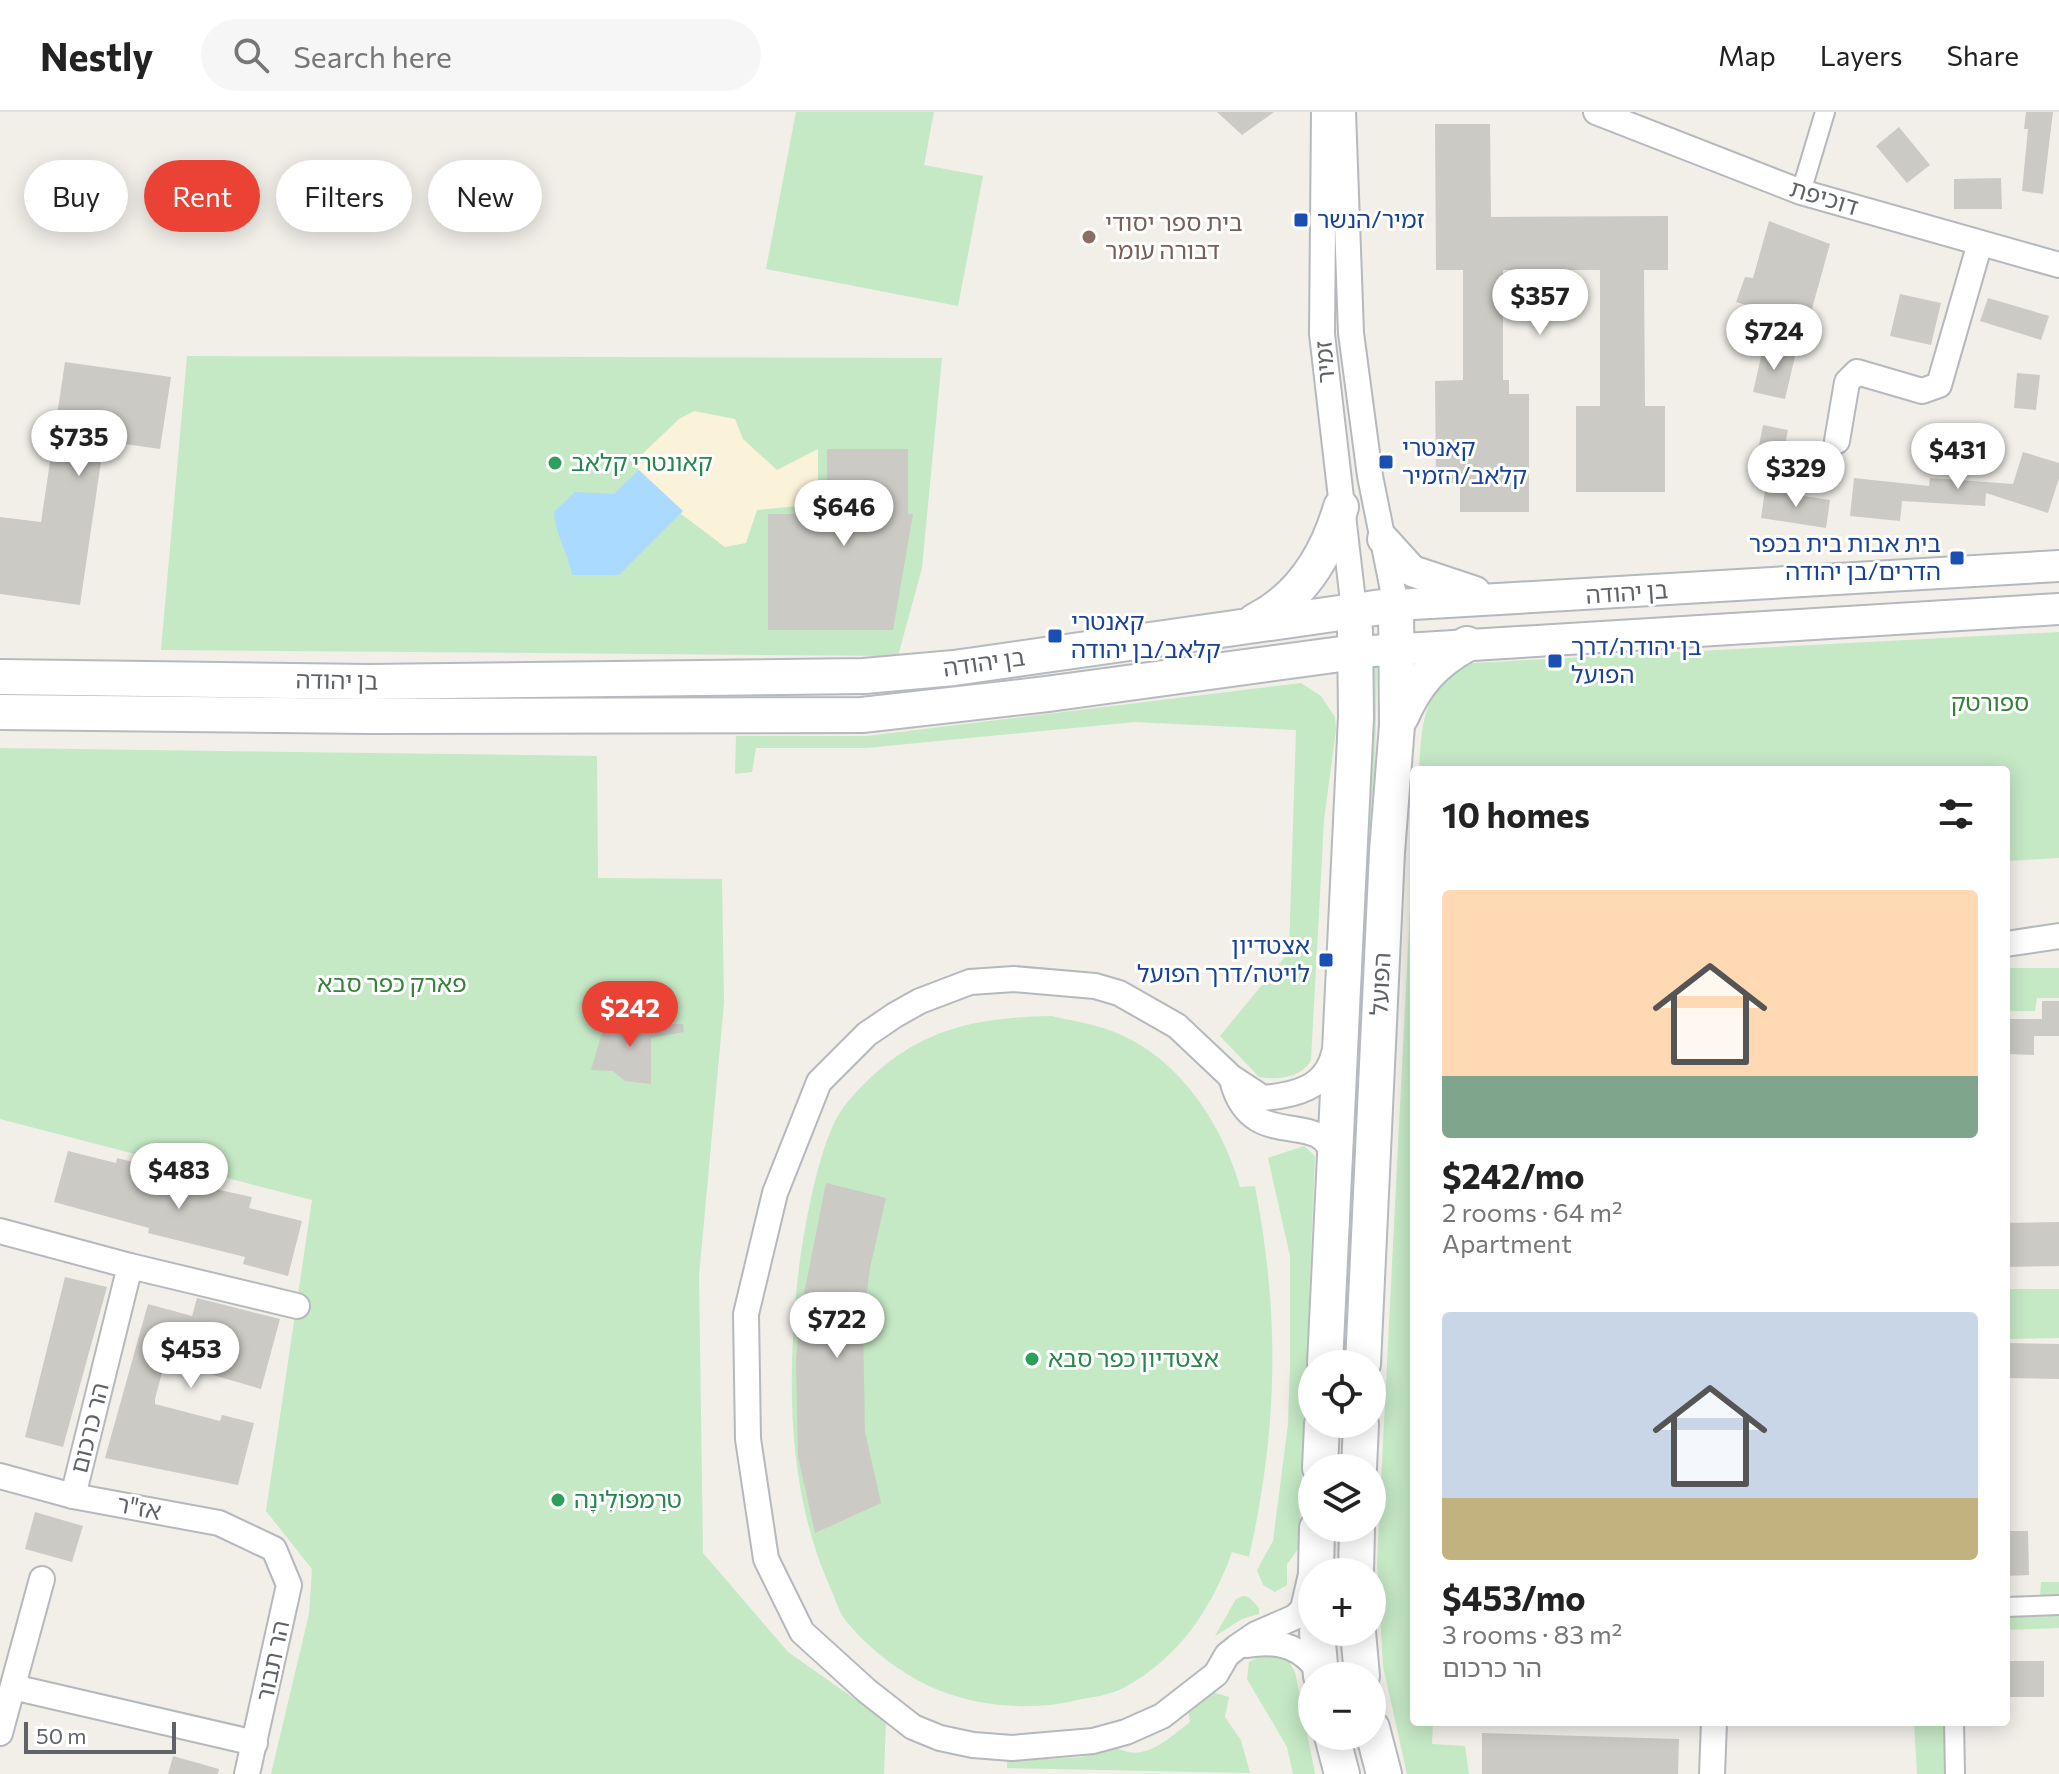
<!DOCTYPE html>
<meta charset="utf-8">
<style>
body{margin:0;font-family:Commissioner,"Noto Sans Hebrew",sans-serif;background:#f6f6f6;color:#222;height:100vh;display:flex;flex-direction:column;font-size:30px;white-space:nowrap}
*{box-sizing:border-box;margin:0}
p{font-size:26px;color:#767676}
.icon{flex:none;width:44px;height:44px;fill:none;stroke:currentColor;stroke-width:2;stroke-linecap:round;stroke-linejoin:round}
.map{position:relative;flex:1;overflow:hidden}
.drawer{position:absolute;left:1410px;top:654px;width:600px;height:960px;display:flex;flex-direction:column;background:#fff;border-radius:8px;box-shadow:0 4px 20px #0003}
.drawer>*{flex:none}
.top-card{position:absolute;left:24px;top:48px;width:760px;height:72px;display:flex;gap:16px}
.fabs{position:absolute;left:1298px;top:1238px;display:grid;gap:16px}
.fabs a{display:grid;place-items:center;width:88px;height:88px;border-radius:50%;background:#fff;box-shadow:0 4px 20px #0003;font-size:40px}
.scale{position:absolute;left:24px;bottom:20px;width:152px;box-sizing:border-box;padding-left:8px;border:4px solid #5f6368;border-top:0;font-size:22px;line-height:28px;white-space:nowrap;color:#5f6368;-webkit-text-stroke:6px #fff;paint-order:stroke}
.price{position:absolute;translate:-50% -68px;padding:0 18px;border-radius:28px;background:#fff;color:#222;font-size:26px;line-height:52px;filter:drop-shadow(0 2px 4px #0008)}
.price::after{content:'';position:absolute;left:50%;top:48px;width:24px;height:18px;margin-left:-12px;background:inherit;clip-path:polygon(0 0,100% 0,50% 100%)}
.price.on{background:#ea4335;color:#fff}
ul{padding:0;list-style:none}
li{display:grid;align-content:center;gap:16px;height:424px;padding:0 32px}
li span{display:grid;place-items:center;height:248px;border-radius:8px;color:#555}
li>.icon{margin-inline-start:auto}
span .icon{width:144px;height:144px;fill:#fffc;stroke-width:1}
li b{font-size:34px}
h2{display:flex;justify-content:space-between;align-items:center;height:96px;padding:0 32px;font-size:34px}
.chip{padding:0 28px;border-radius:36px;background:#fff;box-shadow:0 4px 20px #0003;font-size:28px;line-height:72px}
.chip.on{background:#ea4335;color:#fff}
header{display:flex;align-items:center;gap:48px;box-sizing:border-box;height:112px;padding:0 40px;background:#fff;border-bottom:2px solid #e0e0e0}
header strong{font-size:38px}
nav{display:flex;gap:44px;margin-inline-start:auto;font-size:28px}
.search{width:560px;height:72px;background:#f6f6f6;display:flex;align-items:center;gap:20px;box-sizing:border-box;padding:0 28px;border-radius:44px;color:#767676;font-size:30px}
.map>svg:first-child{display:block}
.green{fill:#c5e8c5}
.sand{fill:#fbf3d9}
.water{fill:#aadaff}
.building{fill:#cccac5}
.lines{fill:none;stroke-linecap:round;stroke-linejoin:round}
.pedestrian-casing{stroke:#b5b8bc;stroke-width:22}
.minor-casing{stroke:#b5b8bc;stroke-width:28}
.tertiary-casing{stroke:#b5b8bc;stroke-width:34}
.secondary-casing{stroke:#b6babf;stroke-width:38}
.pedestrian{stroke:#fff;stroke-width:18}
.minor{stroke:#fff;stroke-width:24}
.tertiary{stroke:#fff;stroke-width:30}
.secondary{stroke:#fff;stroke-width:34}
.transit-dot{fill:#1a4fb4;stroke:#fff;stroke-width:3}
.education-dot{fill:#8d6e63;stroke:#fff;stroke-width:3}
.leisure-dot{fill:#2e9e5b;stroke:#fff;stroke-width:3}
.labels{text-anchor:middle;stroke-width:6;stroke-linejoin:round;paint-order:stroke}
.street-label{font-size:24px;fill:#5f6368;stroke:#fff}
.transit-label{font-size:24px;fill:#164399;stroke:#fff;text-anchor:start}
.education-label{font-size:24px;fill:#785e54;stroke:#fff;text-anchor:start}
.leisure-label{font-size:24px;fill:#27864d;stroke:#fff;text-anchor:start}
.park-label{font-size:24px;fill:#348238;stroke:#fff}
</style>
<header>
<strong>Nestly</strong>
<div class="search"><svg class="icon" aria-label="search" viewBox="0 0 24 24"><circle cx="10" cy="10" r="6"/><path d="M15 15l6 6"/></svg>Search here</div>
<nav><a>Map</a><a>Layers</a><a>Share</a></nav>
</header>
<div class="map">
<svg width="2059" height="1662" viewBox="0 0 2059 1662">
<rect width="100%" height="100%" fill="#f1efe8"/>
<g class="green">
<path d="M796 0H934L924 53 983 64 958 194 766 157Z"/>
<path d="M187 244 942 246 922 456 898 544 161 538Z"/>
<path d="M2059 520V746L2006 749V658H1419C1423 604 1422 580 1472 551Z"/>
<path d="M1367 550 1377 551 1372 819 1352 1252H1337Z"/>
<path d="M1301 571 1321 584 1335 605 1336 618 1324 708 1311 948C1302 966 1277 968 1259 965L1220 924 1289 840 1296 618 1135 610 866 636H756L752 660 735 662 736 624H867Z"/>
<path d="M0 636 597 644 598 766 722 767 724 891 699 1164 703 1441 788 1540 886 1609 884 1662H271L309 1502 312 1457 266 1399 312 1088 0 1007Z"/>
<path d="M1414 717V1610H1433L1432 1632 1465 1634 1469 1662H1407L1383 1554 1377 1450Z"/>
<path d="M2006 856H2059V886H2037L2035 899H2006Z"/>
<path d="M1051 904C1069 908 1088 911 1106 917 1174 939 1222 1009 1240 1075L1255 1074C1280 1204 1278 1316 1249 1445L1232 1440C1212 1496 1179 1546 1125 1575 1112 1583 1092 1585 1077 1588 1035 1599 981 1595 941 1579 905 1565 871 1539 846 1509 839 1500 835 1486 830 1475 788 1381 787 1274 797 1173 802 1129 818 1025 846 992 906 921 963 906 1051 904Z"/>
<path d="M1304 1034 1315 1044 1299 1436 1287 1452V1473L1275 1480 1263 1473 1257 1458 1273 1429 1288 1312 1290 1255V1144L1268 1046Z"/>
<path d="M2006 1177H2059V1226L2006 1227Z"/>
<path d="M2041 1470H2059V1516L2006 1518V1488L2040 1487Z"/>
<path d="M1243 1484 1249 1485 1259 1496V1502L1242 1507 1215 1524 1236 1487Z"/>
<path d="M1267 1541 1288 1548 1295 1560 1315 1662H1293L1287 1635 1247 1567 1249 1550Z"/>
<path d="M1212 1580 1229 1585 1225 1605 1241 1628 1250 1661 1007 1656V1649L1082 1645 1113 1633C1141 1654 1168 1627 1190 1610L1188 1597Z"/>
<path d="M1914 1610H1964L1965 1662H1917Z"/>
</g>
<path class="sand" d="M694 299 735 307 743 327 777 358 818 337V392L757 398 746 431 725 435 664 389 633 351 679 307Z"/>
<path class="water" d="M639 358 683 399 619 463H572C568 441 555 422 554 400L575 380 614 382Z"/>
<g class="building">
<path d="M1217 0H1274L1242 23Z"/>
<path d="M2026 0H2053L2043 82 2022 79 2028 17H2024Z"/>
<path d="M1435 12H1490L1491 105 1668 104V158H1644L1645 294H1665V380H1576V294H1600V158H1503V268H1509V282H1529V400H1460V371H1436L1435 269 1463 268V158H1436Z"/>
<path d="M1899 15 1930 53 1907 71 1876 34Z"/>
<path d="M2001 66 2002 97H1954V67Z"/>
<path d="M1769 109 1830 132 1808 211 1736 190 1745 165 1753 166Z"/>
<path d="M1900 182 1941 191 1931 233 1890 224Z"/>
<path d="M1988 186 2049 204 2041 228 1980 209Z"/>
<path d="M1764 232 1796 240 1785 287 1753 280Z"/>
<path d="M65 250 171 265 160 337 104 329 80 493 0 482V405L41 410Z"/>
<path d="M2017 261 2040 263 2036 298 2014 296Z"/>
<path d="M1763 313 1788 318 1781 354 1756 349Z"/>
<path d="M827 337H908V402H913L893 518H768V402H827Z"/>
<path d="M2023 340 2059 351V366L2048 401 1986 381 1985 394 1902 389 1900 409 1850 404 1854 366 1929 374 1930 366 2013 372Z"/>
<path d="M1765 378 1830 388 1826 416 1761 406Z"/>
<path d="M2042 889H2059V924H2034V943L2006 942V907H2042Z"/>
<path d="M619 907 620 911 683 912 684 920 651 926V972L625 969 613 959 591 958 601 924 607 912Z"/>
<path d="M68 1039 116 1051 117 1046 152 1055 150 1063 252 1085 249 1096 302 1109 288 1164 243 1152 245 1145 148 1121 149 1116 54 1090Z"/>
<path d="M826 1071 886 1086 870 1156 863 1212 865 1320 881 1391 815 1421 798 1344 796 1249 799 1207Z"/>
<path d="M2059 1110V1154L2006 1155V1111Z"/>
<path d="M65 1165 107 1175 63 1335 25 1325Z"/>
<path d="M197 1186 280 1207 261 1277 165 1249 155 1287V1292L220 1309 222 1303 254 1311 238 1373 105 1346 148 1192 192 1204Z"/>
<path d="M2006 1231 2059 1232V1267L2006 1266Z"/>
<path d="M35 1400 83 1414 72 1450 25 1437Z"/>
<path d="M2006 1419H2028L2029 1463 2006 1464Z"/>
<rect x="2006" y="1549" width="38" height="36"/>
<path d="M1482 1621 1679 1627 1678 1662H1482Z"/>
<path d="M173 1644 219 1657 218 1662H168Z"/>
</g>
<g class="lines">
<g class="pedestrian-casing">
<g id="pedestrian">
<path d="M1801 80 1825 0"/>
<path d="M2006 1495 2059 1493"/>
<path d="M1954 1610 1955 1662"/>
</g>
</g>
<g class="minor-casing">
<g id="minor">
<path d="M1324 0 1322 222 1354 498"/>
<path d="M1343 0 1351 221 1370 364 1396 493"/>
<path d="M1596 0 1801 80 2059 153"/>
<path d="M1837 329 1847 270 1857 260 1922 279 1939 273 1980 131"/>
<path d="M2006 832 2059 824"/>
<path d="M1232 968C1252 1045 1322 992 1334 1047"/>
<path d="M0 1119 130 1154"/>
<path d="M0 1364 73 1384 219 1411 274 1437 289 1473 247 1662"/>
<path d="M73 1384 130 1154 297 1194"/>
<path d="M1315 1445 1303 1497 1295 1505 1256 1522 1237 1535 1227 1543 1216 1562 1162 1604 1126 1620 1093 1629 1012 1636 973 1633 940 1626 913 1615 867 1579 802 1520 766 1447 748 1327 746 1202 775 1081 819 970 867 922 895 903 920 889 970 870 1014 867 1095 874 1119 881 1177 914 1231 965 1263 986C1296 983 1326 976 1334 941"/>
<path d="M1247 1533C1279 1527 1303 1535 1321 1562"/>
<path d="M13 1575 255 1631"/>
<path d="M0 1621 42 1467"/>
<path d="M1712 1662 1714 1610"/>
</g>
</g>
<g class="tertiary-casing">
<g id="tertiary">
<path d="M1383 427 1412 459 1475 480"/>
<path d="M1396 493 2059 454"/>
<path d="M1356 540 2059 497"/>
</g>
</g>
<g class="secondary-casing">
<g id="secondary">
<path d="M1255 509C1301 486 1327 443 1341 395"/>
<path d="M0 565 369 570 864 564 954 556 1396 493 1397 613 1387 740 1363 1252"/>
<path d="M0 600 370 604 862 603 1047 582 1356 540"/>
<path d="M1401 605C1416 571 1434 550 1467 532"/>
<path d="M1325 1252 1356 605 1355 518"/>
<path d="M1320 1356 1322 1312"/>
<path d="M1359 1356 1361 1312"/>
<path d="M1316 1460 1317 1416"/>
<path d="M1356 1460 1357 1416"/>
<path d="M1317 1520 1321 1564"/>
<path d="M1358 1520 1362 1564"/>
<path d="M1372 1616 1384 1662"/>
<path d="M1332 1624 1342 1662"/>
</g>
</g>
<use href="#pedestrian" class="pedestrian"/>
<use href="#minor" class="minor"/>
<use href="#tertiary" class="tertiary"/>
<use href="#secondary" class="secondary"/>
</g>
<g class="transit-dot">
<rect x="1293" y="100" width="16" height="16" rx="4"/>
<rect x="1378" y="342" width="16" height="16" rx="4"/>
<rect x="1949" y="438" width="16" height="16" rx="4"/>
<rect x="1047" y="516" width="16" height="16" rx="4"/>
<rect x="1547" y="541" width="16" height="16" rx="4"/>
<rect x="1318" y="840" width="16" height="16" rx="4"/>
</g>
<circle class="education-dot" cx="1089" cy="125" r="8"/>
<g class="leisure-dot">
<circle cx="555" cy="351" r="8"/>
<circle cx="1032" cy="1247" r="8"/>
<circle cx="558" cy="1388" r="8"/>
</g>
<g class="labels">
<g class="street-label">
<text transform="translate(1824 86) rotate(17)" y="8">דוכיפת</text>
<text transform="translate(1325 250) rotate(-94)" y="8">זמיר</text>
<text transform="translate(1627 481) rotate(-4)" y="8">בן יהודה</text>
<text transform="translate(984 551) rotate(-8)" y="8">בן יהודה</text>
<text transform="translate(337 569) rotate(1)" y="8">בן יהודה</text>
<text transform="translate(1381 872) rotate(-87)" y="8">הפועל</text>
<text transform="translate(90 1316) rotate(-76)" y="8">הר כרכום</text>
<text transform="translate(139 1396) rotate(11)" y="8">אז"ר</text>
<text transform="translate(273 1549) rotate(-78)" y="8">הר תבור</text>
</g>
<g class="transit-label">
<text x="1317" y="116">זמיר/הנשר</text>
<text x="1402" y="344">קאנטרי<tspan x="1402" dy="28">קלאב/הזמיר</tspan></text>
<text x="1941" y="440" text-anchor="end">בית אבות בית בכפר<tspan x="1941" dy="28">הדרים/בן יהודה</tspan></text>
<text x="1071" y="518">קאנטרי<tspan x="1071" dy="28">קלאב/בן יהודה</tspan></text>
<text x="1571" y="543">בן יהודה/דרך<tspan x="1571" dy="28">הפועל</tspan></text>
<text x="1310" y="842" text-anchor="end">אצטדיון<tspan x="1310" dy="28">לויטה/דרך הפועל</tspan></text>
</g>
<g class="education-label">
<text x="1105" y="119">בית ספר יסודי<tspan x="1105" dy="28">דבורה עומר</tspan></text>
</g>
<g class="leisure-label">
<text x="571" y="359">קאונטרי קלאב</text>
<text x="1048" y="1255">אצטדיון כפר סבא</text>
<text x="574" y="1396">טרַמפּוֹלִינָה</text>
</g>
<g class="park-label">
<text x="1990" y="599">ספורטק</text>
<text x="392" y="880">פארק כפר סבא</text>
</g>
</g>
</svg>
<div class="fabs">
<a><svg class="icon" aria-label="locate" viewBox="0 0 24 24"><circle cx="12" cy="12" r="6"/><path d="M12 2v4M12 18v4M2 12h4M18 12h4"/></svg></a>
<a><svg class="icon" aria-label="layers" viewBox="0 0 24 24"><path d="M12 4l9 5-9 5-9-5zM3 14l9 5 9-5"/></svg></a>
<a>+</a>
<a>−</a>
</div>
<div class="scale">50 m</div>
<b class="price" style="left:1540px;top:225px">$357</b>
<b class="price" style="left:1774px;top:260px">$724</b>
<b class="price" style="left:79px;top:366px">$735</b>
<b class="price" style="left:1958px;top:379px">$431</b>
<b class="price" style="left:1796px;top:397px">$329</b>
<b class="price" style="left:844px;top:436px">$646</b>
<b class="price on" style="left:630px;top:937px">$242</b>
<b class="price" style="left:179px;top:1099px">$483</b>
<b class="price" style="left:837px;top:1248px">$722</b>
<b class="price" style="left:191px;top:1278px">$453</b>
<div class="top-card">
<a class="chip">Buy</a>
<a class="chip on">Rent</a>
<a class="chip">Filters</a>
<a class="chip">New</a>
</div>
<section class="drawer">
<h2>10 homes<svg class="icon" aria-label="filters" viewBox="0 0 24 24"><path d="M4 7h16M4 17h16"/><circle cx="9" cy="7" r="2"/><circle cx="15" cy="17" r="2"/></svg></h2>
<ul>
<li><span style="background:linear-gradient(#ffd9b3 75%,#7fa58c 0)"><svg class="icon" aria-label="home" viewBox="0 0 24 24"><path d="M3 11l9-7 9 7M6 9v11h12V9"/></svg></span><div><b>$242/mo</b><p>2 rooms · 64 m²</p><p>Apartment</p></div></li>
<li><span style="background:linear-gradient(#c9d6e8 75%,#c2b280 0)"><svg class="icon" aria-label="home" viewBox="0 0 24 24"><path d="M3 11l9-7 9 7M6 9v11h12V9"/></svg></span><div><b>$453/mo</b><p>3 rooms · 83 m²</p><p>הר כרכום</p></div></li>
</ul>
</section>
</div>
